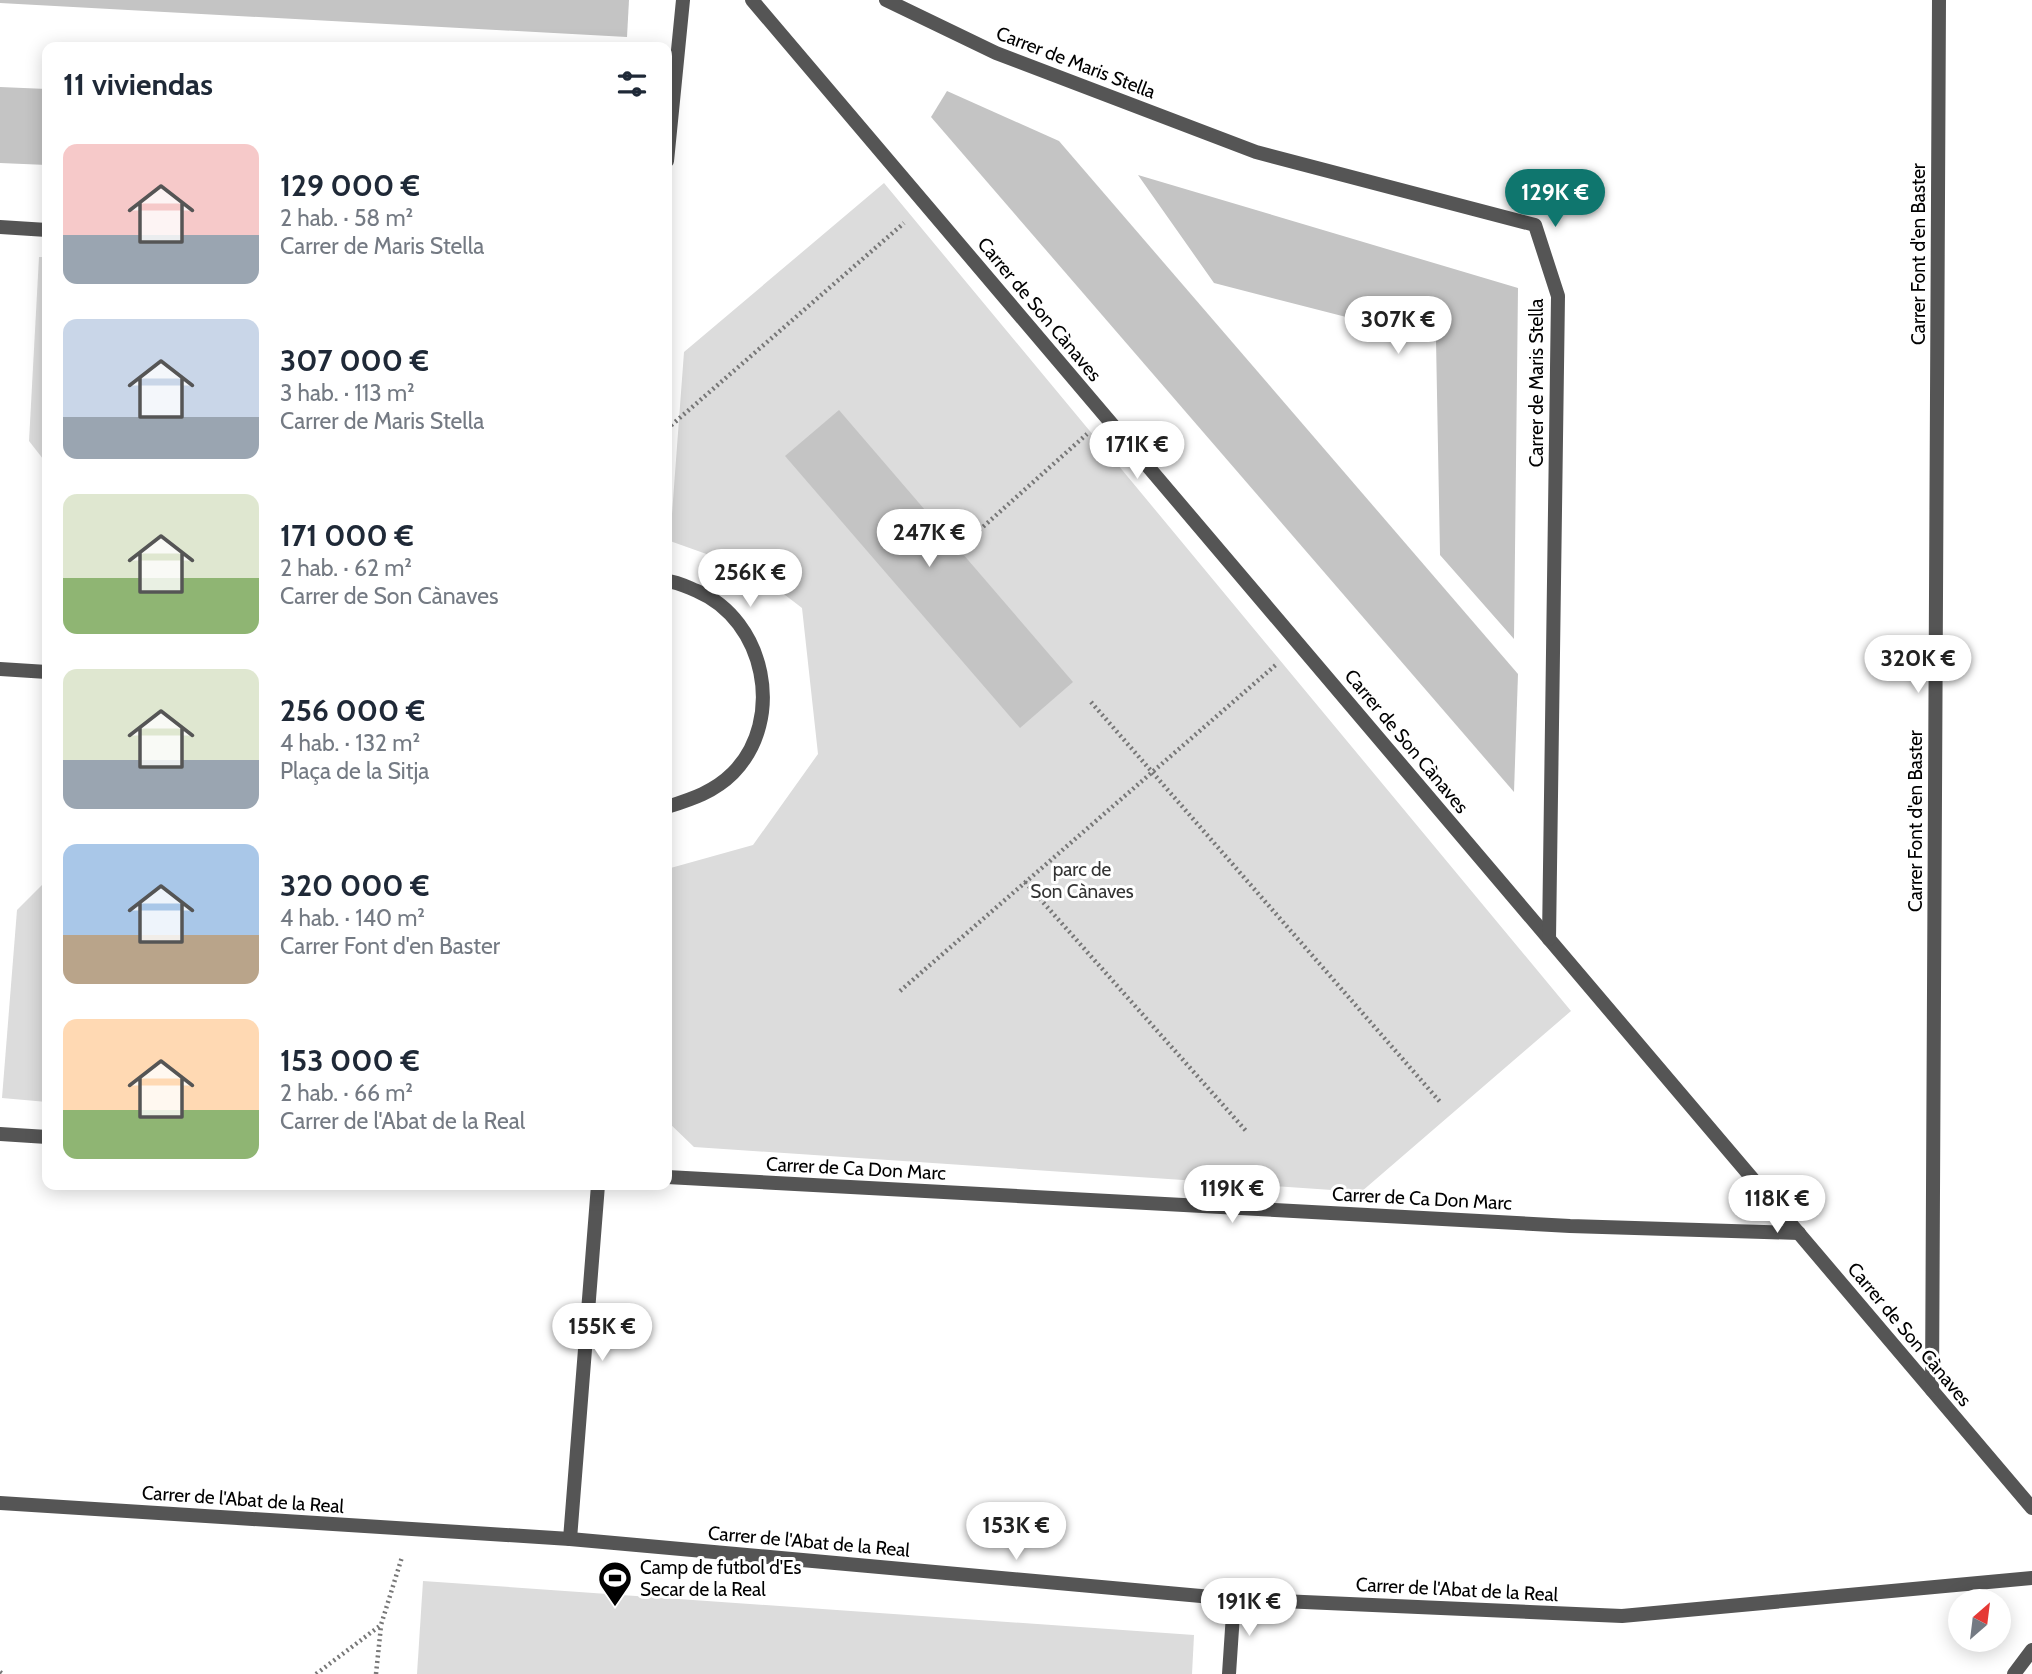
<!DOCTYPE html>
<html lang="es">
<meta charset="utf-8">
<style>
body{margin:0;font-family:Cabin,sans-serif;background:#f2f2f3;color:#1f2937;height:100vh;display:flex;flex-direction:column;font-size:26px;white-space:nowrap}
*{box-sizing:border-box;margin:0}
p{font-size:23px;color:#747a83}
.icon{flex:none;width:38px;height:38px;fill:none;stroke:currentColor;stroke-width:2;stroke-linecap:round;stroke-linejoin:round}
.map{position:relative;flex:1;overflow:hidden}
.side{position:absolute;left:42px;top:42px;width:630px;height:1148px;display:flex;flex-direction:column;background:#fff;border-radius:14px;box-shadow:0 4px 18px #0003}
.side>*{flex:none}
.needle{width:46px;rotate:28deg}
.fabs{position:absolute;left:1948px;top:1589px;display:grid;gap:14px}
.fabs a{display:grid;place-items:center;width:63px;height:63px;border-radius:50%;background:#fff;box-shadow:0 4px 18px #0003;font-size:35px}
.price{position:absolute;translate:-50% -60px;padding:0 16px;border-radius:24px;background:#fff;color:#222;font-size:23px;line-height:46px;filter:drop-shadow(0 2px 4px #0008)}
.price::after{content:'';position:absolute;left:50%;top:42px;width:21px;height:16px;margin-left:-10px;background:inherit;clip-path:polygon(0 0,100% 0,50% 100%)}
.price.active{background:#0f766e;color:#fff}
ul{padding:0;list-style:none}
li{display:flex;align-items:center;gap:21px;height:175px;padding:0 21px}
li span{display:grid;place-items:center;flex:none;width:196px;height:140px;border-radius:14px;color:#555}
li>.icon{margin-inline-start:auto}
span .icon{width:84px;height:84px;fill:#fffc;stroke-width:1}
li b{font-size:30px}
h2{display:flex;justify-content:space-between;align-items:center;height:84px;padding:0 21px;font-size:30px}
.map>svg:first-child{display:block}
.green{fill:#dcdcdc}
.building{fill:#c4c4c4}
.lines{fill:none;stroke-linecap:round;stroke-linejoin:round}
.path{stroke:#777;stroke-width:4.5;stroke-dasharray:2 3.5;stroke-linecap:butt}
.minor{stroke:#555;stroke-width:14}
.labels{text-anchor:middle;stroke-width:6;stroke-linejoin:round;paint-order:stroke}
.street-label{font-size:19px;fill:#000;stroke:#fff}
.park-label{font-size:19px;fill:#333;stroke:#fff}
.poi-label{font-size:19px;fill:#000;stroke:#fff;text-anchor:start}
</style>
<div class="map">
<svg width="2032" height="1674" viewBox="0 0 2032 1674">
<rect width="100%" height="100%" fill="#fff"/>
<g class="green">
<path d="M884 183 1571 1011 1361 1192 694 1147 667 1121V869L753 845 818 754 802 608 754 571 670 541 684 352Z"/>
<path d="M39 257H47V464L29 441Z"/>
<path d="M47 880V1102L2 1098 17 910Z"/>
<path d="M423 1581 1194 1635 1192 1674H417Z"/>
</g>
<g class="building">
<path d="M0 0H629L627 37 0 3Z"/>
<path d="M0 87 47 89V165L0 163Z"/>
<path d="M947 91 1059 141 1518 674 1514 792 931 117Z"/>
<path d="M1138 175 1518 288 1514 639 1440 555 1436 340 1214 283Z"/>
<path d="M839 410 1073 682 1020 728 785 456Z"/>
</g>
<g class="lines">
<g class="path">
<path d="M667 429 904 223"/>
<path d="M975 534 1087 434"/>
<path d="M1091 702 1441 1103"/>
<path d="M1025 882 1247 1132"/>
<path d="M900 991 1278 663"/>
<path d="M0 1672 3 1674"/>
<path d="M316 1674 381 1625 402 1557"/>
<path d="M376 1674 381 1626"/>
</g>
<g class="minor">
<path d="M752 0 2032 1508"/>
<path d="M886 0 996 53 1256 152 1535 225 1558 296 1549 939"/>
<path d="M667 161 683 0"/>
<path d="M0 227 47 230"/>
<path d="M667 581C678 582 687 587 697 591 765 620 786 719 733 773 714 792 692 799 667 807"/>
<path d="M0 669 47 672"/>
<path d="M0 1134 47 1137"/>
<path d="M667 1177 1570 1226 1799 1233"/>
<path d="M1932 1390 1939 0"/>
<path d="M0 1503 570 1539 1234 1599 1622 1616 2032 1578"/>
<path d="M570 1539 598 1185"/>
<path d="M1229 1674 1234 1599"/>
<path d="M2014 1674 2032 1650"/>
</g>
</g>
<defs>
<g id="stadium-pin" transform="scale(1.75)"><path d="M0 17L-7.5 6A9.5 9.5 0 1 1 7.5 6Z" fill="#000" stroke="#fff"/><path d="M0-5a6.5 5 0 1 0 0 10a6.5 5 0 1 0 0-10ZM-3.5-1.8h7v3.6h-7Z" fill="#fff"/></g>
</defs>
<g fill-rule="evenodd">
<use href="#stadium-pin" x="615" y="1578"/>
</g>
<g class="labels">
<g class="street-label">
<text transform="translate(1076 62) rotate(21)" y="7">Carrer de Maris Stella</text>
<text transform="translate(1918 254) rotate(-90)" y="7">Carrer Font d'en Baster</text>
<text transform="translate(1040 309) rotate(50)" y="7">Carrer de Son Cànaves</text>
<text transform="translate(1536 383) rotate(-90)" y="7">Carrer de Maris Stella</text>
<text transform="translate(1407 741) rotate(50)" y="7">Carrer de Son Cànaves</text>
<text transform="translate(1915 821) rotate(-90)" y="7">Carrer Font d'en Baster</text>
<text transform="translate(856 1168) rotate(3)" y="7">Carrer de Ca Don Marc</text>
<text transform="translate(1422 1198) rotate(3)" y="7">Carrer de Ca Don Marc</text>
<text transform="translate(1910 1334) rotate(50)" y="7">Carrer de Son Cànaves</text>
<text transform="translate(243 1499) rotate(4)" y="7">Carrer de l'Abat de la Real</text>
<text transform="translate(809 1541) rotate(5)" y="7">Carrer de l'Abat de la Real</text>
<text transform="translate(1457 1589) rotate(3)" y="7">Carrer de l'Abat de la Real</text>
</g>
<g class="park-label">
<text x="1082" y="876">parc de<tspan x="1082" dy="22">Son Cànaves</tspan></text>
</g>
<g class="poi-label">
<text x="640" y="1574">Camp de futbol d'Es<tspan x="640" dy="22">Secar de la Real</tspan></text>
</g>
</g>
</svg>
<div class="fabs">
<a><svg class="needle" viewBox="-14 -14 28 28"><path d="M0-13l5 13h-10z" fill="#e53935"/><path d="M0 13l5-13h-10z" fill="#747a83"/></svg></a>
</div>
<b class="price active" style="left:1555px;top:229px">129K €</b>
<b class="price" style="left:1398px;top:356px">307K €</b>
<b class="price" style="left:1137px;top:481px">171K €</b>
<b class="price" style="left:929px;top:569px">247K €</b>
<b class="price" style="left:750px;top:609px">256K €</b>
<b class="price" style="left:1918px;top:695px">320K €</b>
<b class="price" style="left:1232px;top:1225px">119K €</b>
<b class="price" style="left:1777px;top:1235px">118K €</b>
<b class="price" style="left:602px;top:1363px">155K €</b>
<b class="price" style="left:1016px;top:1562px">153K €</b>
<b class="price" style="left:1249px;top:1638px">191K €</b>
<section class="side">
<h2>11 viviendas<svg class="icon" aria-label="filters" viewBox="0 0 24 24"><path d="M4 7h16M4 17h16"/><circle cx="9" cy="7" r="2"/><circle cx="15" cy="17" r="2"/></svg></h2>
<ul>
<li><span style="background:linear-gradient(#f6c9c9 65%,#9aa5b1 0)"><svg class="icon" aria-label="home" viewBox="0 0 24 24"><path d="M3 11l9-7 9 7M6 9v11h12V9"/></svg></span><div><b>129 000 €</b><p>2 hab. · 58 m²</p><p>Carrer de Maris Stella</p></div></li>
<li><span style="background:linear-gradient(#c9d6e8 70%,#9aa5b1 0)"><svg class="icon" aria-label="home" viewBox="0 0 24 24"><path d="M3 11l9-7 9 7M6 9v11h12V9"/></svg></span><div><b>307 000 €</b><p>3 hab. · 113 m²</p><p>Carrer de Maris Stella</p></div></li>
<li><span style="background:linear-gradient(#dfe7d0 60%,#8fb573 0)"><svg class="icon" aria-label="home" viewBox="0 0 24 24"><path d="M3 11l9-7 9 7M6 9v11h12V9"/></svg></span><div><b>171 000 €</b><p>2 hab. · 62 m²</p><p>Carrer de Son Cànaves</p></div></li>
<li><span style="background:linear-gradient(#dfe7d0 65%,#9aa5b1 0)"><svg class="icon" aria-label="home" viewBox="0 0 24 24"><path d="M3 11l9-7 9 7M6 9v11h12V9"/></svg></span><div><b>256 000 €</b><p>4 hab. · 132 m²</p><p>Plaça de la Sitja</p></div></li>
<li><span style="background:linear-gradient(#a9c7e8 65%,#b9a48a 0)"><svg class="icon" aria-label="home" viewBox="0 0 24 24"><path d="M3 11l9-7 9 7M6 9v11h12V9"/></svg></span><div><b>320 000 €</b><p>4 hab. · 140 m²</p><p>Carrer Font d'en Baster</p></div></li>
<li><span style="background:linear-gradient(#ffd9b3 65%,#8fb573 0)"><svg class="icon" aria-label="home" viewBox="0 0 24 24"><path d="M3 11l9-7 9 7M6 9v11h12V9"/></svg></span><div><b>153 000 €</b><p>2 hab. · 66 m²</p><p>Carrer de l'Abat de la Real</p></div></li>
</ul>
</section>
</div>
